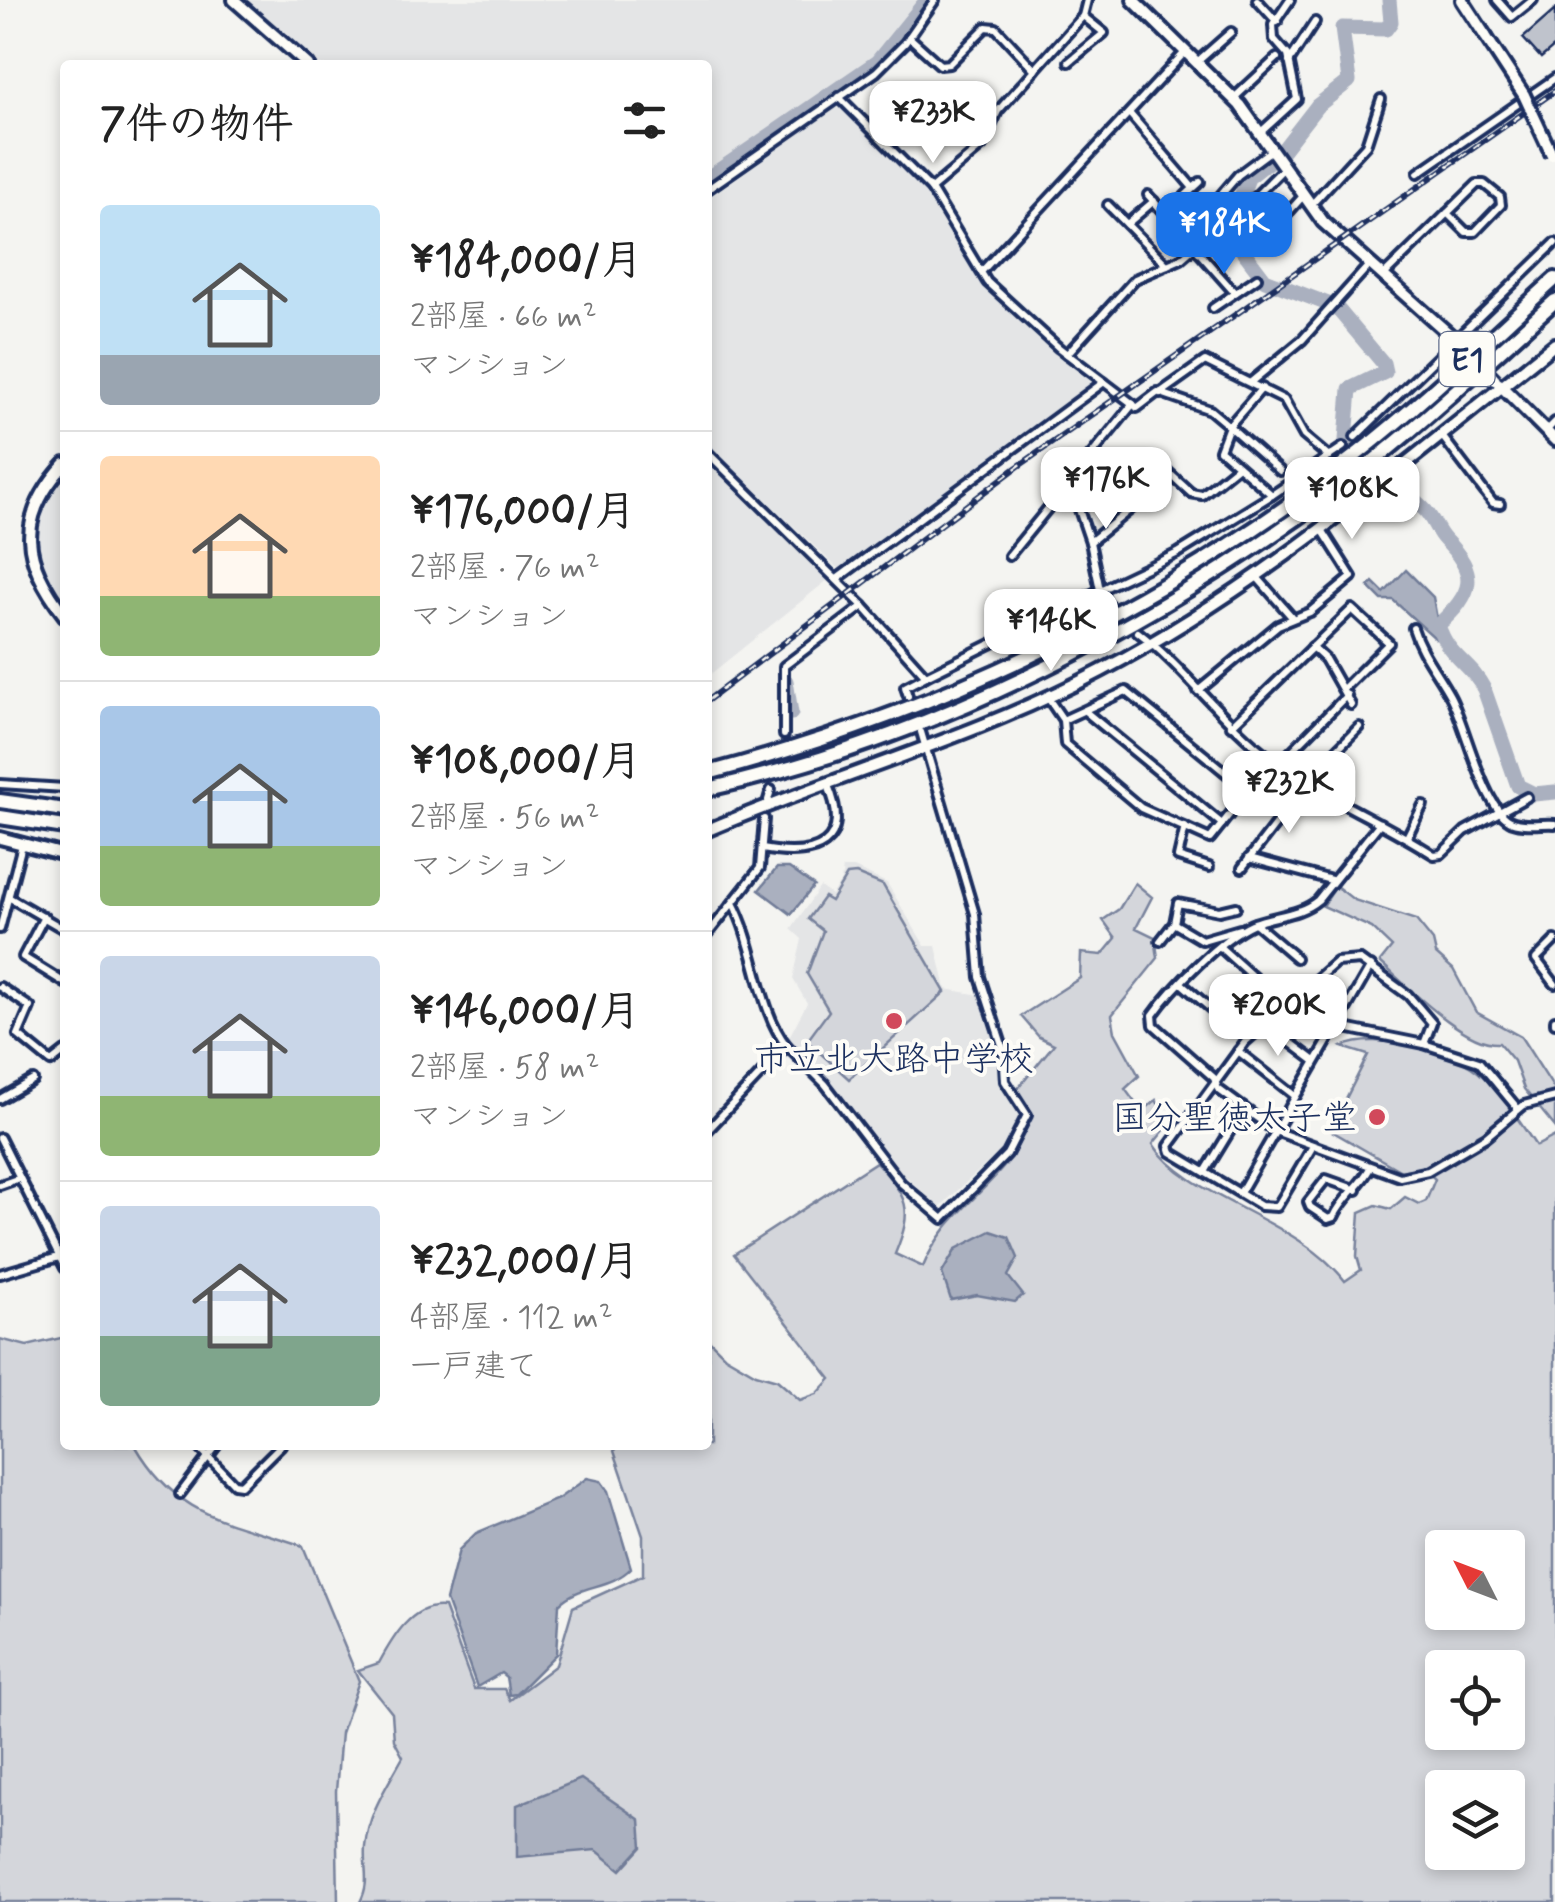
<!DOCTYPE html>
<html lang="ja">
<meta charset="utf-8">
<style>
body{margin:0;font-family:Mynerve,"Klee One",sans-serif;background:#f6f6f6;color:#222;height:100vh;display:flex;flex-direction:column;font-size:38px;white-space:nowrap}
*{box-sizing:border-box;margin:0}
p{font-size:32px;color:#767676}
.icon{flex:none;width:55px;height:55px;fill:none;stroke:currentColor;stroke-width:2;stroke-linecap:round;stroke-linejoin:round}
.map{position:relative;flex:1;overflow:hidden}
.side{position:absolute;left:60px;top:60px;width:652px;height:1390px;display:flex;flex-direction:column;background:#fff;border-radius:10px;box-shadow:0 5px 15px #0003}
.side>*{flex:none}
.needle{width:65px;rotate:312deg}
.controls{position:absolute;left:1425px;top:1530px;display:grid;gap:20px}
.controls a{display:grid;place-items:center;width:100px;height:100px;border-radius:10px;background:#fff;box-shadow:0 5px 15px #0003;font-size:50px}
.price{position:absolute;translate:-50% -85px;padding:0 22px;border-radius:20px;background:#fff;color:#222;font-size:32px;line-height:65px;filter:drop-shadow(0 2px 5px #0008)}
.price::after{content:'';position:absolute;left:50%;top:60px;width:30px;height:22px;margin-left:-15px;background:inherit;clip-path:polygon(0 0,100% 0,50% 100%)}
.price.active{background:#1a73e8;color:#fff}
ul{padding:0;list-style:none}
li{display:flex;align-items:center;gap:30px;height:250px;padding:0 40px}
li+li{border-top:2px solid #e0e0e0}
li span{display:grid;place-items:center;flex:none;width:280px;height:200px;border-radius:10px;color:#555}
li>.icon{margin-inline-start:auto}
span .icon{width:120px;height:120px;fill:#fffc;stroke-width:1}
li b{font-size:42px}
h2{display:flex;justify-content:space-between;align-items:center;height:120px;padding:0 40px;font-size:42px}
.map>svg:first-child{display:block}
.built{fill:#e4e5e6}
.green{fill:#d4d6db;stroke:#78829c;stroke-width:2.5;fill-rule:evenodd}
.water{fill:#aab0bf;stroke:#717c98;stroke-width:2.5}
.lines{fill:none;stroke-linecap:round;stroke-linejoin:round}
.stream{stroke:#717c98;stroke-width:2.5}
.river{stroke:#aab0bf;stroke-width:15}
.building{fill:#bfc3cc;stroke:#1b2f5e;stroke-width:2.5}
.street-tunnel{stroke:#c9cdd4;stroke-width:6;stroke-dasharray:6 3;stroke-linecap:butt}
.street-casing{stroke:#1b2f5e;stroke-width:14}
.secondary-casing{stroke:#1b2f5e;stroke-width:18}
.highway-casing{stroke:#1b2f5e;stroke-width:20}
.street{stroke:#fdfcf7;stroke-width:6}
.secondary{stroke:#fdfcf7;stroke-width:10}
.highway{stroke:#fdfcf7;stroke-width:12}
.rail-casing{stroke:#1b2f5e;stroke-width:6}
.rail{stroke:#fdfcf7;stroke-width:2.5;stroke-dasharray:8;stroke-linecap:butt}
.secondary-bridge-casing{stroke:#1b2f5e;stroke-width:18;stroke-linecap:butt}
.secondary-bridge{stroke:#fdfcf7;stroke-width:10}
.poi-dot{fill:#d1495b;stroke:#fdfcf7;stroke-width:4}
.labels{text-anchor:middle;stroke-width:8;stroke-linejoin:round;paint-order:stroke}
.shield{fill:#fdfcf7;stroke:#5f6c8c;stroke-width:2.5}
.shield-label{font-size:32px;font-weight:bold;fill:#1b2f5e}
.poi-label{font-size:35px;fill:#1b2f5e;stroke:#fdfcf7}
</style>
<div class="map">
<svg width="1555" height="1902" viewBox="0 0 1555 1902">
<rect width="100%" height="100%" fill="#f4f4f1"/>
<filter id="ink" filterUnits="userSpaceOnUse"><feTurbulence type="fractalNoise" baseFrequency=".01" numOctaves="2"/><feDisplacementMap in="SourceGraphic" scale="20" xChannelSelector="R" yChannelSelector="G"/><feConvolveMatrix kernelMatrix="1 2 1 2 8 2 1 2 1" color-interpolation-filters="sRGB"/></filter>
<g filter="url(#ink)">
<g class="built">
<path d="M240 0H922L870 61 708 175V65H313Z"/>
<path d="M835 108 844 109 925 190 974 263 981 284 1092 383 1090 389 844 569 836 567 708 444V199Z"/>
<path d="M708 461 829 579 708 676Z"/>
<path d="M65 469V609L47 587 34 547 35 522Z"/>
<path d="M843 868H854L887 883 925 946H936L946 989 980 995 1001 1048 1002 1082 1022 1113 1002 1149 940 1207 903 1174 827 1077 791 1047 788 1039 807 1003 793 979 802 939 791 929 820 887 831 895 841 881Z"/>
</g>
<g class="green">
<path d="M856 874 883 885 945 992 849 1079 807 1041 829 1011 807 974 823 931 808 919 824 897 831 901 847 875Z"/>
<path d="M1135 883 1152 897 1136 928 1155 937 1158 958 1112 1015 1115 1032 1139 1076 1125 1089 1142 1112 1156 1100 1170 1123 1153 1144C1187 1198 1298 1219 1345 1281L1361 1270 1357 1256 1360 1212 1376 1205 1391 1209 1405 1197 1419 1204 1426 1201 1435 1179 1422 1167 1401 1171 1330 1130 1368 1055 1342 1047C1373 1032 1441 1048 1471 1067 1496 1083 1519 1121 1536 1146L1555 1136V1902H360C371 1881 363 1869 365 1847 368 1813 387 1786 403 1757L394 1740 392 1713 358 1670 379 1663C392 1639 412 1603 444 1607L474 1689H504L510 1700 556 1665 573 1607 643 1575V1536L614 1451 619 1445H708V1339L725 1356 756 1374 777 1380 800 1400 817 1394 831 1379 734 1254 876 1162C908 1198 914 1208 895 1254L923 1267C941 1221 977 1200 1007 1163 1018 1150 1024 1129 1032 1113L1016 1091 1054 1044 1039 1037 1021 1016 1080 978 1081 953 1102 955 1116 938 1103 920 1119 909ZM1442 1548H1508V1612H1442ZM1442 1668H1508V1732H1442ZM1442 1788H1508V1852H1442Z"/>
<path d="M1336 886 1354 900 1416 920 1433 941 1436 954 1453 969 1476 1012 1521 1037 1555 1090V1127L1524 1089 1514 1061 1499 1043C1465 1046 1406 985 1380 962L1392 947 1372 928 1323 906Z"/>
<path d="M65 1337V1445H135C178 1519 228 1520 303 1546L359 1681 341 1733 336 1791 338 1902H0V1339L27 1346Z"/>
</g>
<g class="water">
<path d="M1406 570 1433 597 1440 635 1436 639 1393 600H1382L1369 587 1373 582 1384 593Z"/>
<path d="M777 868H789L814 886 791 914 759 890Z"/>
<path d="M991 1231 1009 1237 1018 1258 1008 1276 1023 1295 1015 1302 977 1295 951 1300 942 1273 956 1249Z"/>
<path d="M587 1478 601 1481 608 1491 631 1568C611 1589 579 1584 559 1604L556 1654 516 1694 509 1695 506 1677 501 1673 477 1687 446 1600 459 1550 476 1533 558 1499Z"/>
<path d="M581 1779 640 1820 642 1847 621 1870 596 1850 517 1857V1805Z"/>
</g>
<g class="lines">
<g class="stream">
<path d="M1437 635 1448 650"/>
<path d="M708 940 731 913"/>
</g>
<g class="river">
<path d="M1389 0 1391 22 1386 29 1342 28 1349 81 1317 106 1282 151 1248 178 1228 231 1265 280 1336 307 1383 363 1385 372 1350 389 1346 440C1366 472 1397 483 1423 508 1433 517 1436 531 1445 540 1479 574 1474 593 1438 625 1449 659 1469 660 1484 689L1518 786 1534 794 1555 792"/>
<path d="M708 178 877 62 927 0"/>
<path d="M786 681 791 713"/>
</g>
</g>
<path class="building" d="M1555 10V46L1541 58 1523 38Z"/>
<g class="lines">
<path class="street-tunnel" d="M771 790 784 735"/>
<g class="street-casing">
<g id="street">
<path d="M1257 0 1277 22"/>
<path d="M1497 0 1512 17 1533 0"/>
<path d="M909 37 940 65 949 64 986 27 996 28 1035 70"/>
<path d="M1069 62 1104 33 1083 16"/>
<path d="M1197 62 1231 32"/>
<path d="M1289 62 1315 22"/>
<path d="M839 97 931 189 987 282 1059 348 1133 404"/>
<path d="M1234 98 1277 58"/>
<path d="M1129 113 1193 188"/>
<path d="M1262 131 1297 99 1288 55 1274 39 1273 25 1290 0"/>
<path d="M1418 173 1555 78"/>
<path d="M708 189 876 72 905 43 935 0"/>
<path d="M931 189 982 146 998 111 1083 16 1087 0"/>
<path d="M1148 195 1234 292"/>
<path d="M1185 196 1200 182"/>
<path d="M1251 201 1285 167"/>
<path d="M1215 202 1238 175 1273 149"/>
<path d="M1108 205 1167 265"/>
<path d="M1311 205 1366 145 1381 99"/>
<path d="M1127 224 1154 201"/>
<path d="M1268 235 1304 195"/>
<path d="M983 270 1186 51"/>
<path d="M1384 275 1477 184H1484L1500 197 1501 205 1475 232H1466L1447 213"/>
<path d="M1213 308 1257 278"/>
<path d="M1067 354 1135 279 1181 259 1196 246"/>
<path d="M1251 382 1302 340 1370 264"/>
<path d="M1262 388 1229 426 1280 471"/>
<path d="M1160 393 1205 361 1284 400 1304 436 1329 457"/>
<path d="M1547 430 1555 422"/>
<path d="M1442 436 1493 503 1500 504"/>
<path d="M1355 437 1555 243"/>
<path d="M708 453 863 606 926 676 1100 590 1108 604"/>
<path d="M1272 495 1343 447"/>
<path d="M1090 542 1153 491 1168 472 1191 493 1202 495 1238 466"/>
<path d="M1009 556 1133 404 1137 408 1158 392 1210 410 1229 426 1220 450 1272 495 1178 553 1100 590 1090 542 1070 483"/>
<path d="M1256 576 1291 616"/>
<path d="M837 579 1104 382"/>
<path d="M1413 628C1421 654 1437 672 1450 696 1465 723 1482 804 1509 820 1520 827 1543 823 1555 824"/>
<path d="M1138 632C1187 670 1222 722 1273 760 1323 798 1382 821 1434 855L1441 854 1465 831 1527 797"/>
<path d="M1312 647 1325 659 1351 705"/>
<path d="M1198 691 1278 625 1310 612 1352 577 1321 528"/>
<path d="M908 696 905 687 926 676"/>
<path d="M1048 698 1063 720 1065 744 1141 808 1210 839 1273 760"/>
<path d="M1086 712 1222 824"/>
<path d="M1063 720 1126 691 1248 791"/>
<path d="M1231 726 1352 609 1389 643 1344 688"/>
<path d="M784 735V666L863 606"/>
<path d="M1279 764 1347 695"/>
<path d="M1306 781 1359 727"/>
<path d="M0 784 65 788"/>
<path d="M768 800 771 790"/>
<path d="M1380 823 1318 900C1299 916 1274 915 1252 924 1221 938 1172 988 1153 1015L1154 1025 1214 1078 1218 1089 1275 1131 1400 1177 1428 1171 1486 1137 1524 1105 1555 1097"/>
<path d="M1185 827 1178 857 1209 867"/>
<path d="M1407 837 1423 805"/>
<path d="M762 849C816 859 854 845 827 783"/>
<path d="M1249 858 1331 880"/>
<path d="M1242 868 1308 782"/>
<path d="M10 898 65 930"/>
<path d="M44 917 23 957 65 983"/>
<path d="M1255 923 1296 958"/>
<path d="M1175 924 1202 940 1240 929"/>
<path d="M0 929 22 845"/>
<path d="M708 934 760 868 764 819"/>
<path d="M1555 940 1536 959 1555 984"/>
<path d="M1160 941 1174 923 1178 903 1219 911 1236 907"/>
<path d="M1221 948 1263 986"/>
<path d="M1181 983 1231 1026"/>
<path d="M0 987 30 1007 18 1035 51 1062 65 1051"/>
<path d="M1298 996 1335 1026 1424 1044 1479 1062 1518 1109"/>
<path d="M1555 1020V1023"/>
<path d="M1266 1024 1315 1061"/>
<path d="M787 1046 825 1084 901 1183 943 1219 1007 1154 1027 1115 1005 1081 1003 1048 980 977 975 914 921 732"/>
<path d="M1238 1051 1295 1096"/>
<path d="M0 1099 33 1080"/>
<path d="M708 1130 787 1046C759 1012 756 946 733 903"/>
<path d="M0 1138 65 1268"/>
<path d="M1313 1146 1277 1207 1261 1206 1171 1152 1169 1146 1245 1042 1336 962 1360 960 1408 995 1432 1023 1424 1044"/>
<path d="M1205 1172 1244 1108"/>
<path d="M0 1185 17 1179"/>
<path d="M1357 1190 1326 1179 1308 1202 1310 1207 1328 1219 1334 1217C1342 1198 1360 1187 1370 1168"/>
<path d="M1240 1193 1371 966"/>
<path d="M0 1274 59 1257"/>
<path d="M197 1445 234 1484 241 1485 281 1445"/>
<path d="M180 1494 217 1445"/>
</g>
</g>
<g class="secondary-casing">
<g id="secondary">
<path d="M234 0 308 65"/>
<path d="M1133 0 1240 105 1323 222 1458 342"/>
<path d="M1462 0 1486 37"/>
<path d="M1499 384 1555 440"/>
<path d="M65 464C15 518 22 561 65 616"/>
<path d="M708 830C837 775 976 737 1101 671 1265 585 1410 459 1555 344"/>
<path d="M0 838 65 855"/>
</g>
</g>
<g class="highway-casing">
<g id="highway">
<path d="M708 773C943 711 1164 605 1356 455 1426 400 1490 338 1555 279"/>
<path d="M708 789C937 738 1157 624 1344 484 1418 428 1486 363 1555 301"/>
<path d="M0 801 65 810"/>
<path d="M0 817 65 827"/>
</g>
</g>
<use href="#street" class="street"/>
<use href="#secondary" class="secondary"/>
<use href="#highway" class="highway"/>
<g class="rail-casing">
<path id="rail" d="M708 700 1016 468 1555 91"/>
</g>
<use href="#rail" class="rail"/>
<g class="secondary-bridge-casing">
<g id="secondary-bridge">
<path d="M1486 37 1524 95 1552 155"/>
<path d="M1458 342 1495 380"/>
</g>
</g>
<use href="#secondary-bridge" class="secondary-bridge"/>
</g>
</g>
<g class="poi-dot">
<circle cx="894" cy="1021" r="10"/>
<circle cx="1377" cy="1117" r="10"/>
</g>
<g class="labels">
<rect class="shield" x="1439.5" y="332" width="55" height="54" rx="8"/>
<g class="shield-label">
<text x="1467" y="370">E1</text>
</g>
<g class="poi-label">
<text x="894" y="1070">市立北大路中学校</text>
<text x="1357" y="1129" text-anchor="end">国分聖徳太子堂</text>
</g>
</g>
</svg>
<div class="controls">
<a><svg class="needle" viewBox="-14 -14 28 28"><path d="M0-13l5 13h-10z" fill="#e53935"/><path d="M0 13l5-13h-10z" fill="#767676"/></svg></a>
<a><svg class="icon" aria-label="locate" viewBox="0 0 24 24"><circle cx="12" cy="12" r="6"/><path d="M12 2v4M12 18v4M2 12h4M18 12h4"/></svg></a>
<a><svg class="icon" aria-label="layers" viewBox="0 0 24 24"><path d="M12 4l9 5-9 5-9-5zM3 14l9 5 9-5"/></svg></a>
</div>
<b class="price" style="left:933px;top:166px">¥233K</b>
<b class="price active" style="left:1224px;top:277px">¥184K</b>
<b class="price" style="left:1106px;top:532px">¥176K</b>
<b class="price" style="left:1352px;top:542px">¥108K</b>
<b class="price" style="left:1051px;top:674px">¥146K</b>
<b class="price" style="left:1289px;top:836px">¥232K</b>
<b class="price" style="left:1278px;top:1059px">¥200K</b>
<section class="side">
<h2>7件の物件<svg class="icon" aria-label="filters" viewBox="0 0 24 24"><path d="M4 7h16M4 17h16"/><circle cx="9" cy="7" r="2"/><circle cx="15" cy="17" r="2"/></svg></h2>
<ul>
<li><span style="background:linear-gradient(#bfe0f5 75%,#9aa5b1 0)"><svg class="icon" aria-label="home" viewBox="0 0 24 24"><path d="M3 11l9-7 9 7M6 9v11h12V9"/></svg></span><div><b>¥184,000/月</b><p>2部屋 · 66 m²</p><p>マンション</p></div></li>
<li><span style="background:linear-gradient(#ffd9b3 70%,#8fb573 0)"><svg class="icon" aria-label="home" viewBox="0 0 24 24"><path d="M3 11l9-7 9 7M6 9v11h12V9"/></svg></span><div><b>¥176,000/月</b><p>2部屋 · 76 m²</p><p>マンション</p></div></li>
<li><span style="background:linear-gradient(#a9c7e8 70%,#8fb573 0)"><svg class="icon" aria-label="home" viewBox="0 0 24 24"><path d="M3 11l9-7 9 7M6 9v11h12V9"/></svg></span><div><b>¥108,000/月</b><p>2部屋 · 56 m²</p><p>マンション</p></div></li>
<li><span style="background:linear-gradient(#c9d6e8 70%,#8fb573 0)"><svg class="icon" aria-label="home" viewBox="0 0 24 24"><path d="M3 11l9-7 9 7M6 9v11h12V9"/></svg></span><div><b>¥146,000/月</b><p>2部屋 · 58 m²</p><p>マンション</p></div></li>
<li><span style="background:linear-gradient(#c9d6e8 65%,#7fa58c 0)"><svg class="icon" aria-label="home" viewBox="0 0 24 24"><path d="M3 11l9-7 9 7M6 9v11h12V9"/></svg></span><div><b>¥232,000/月</b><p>4部屋 · 112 m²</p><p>一戸建て</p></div></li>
</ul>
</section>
</div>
